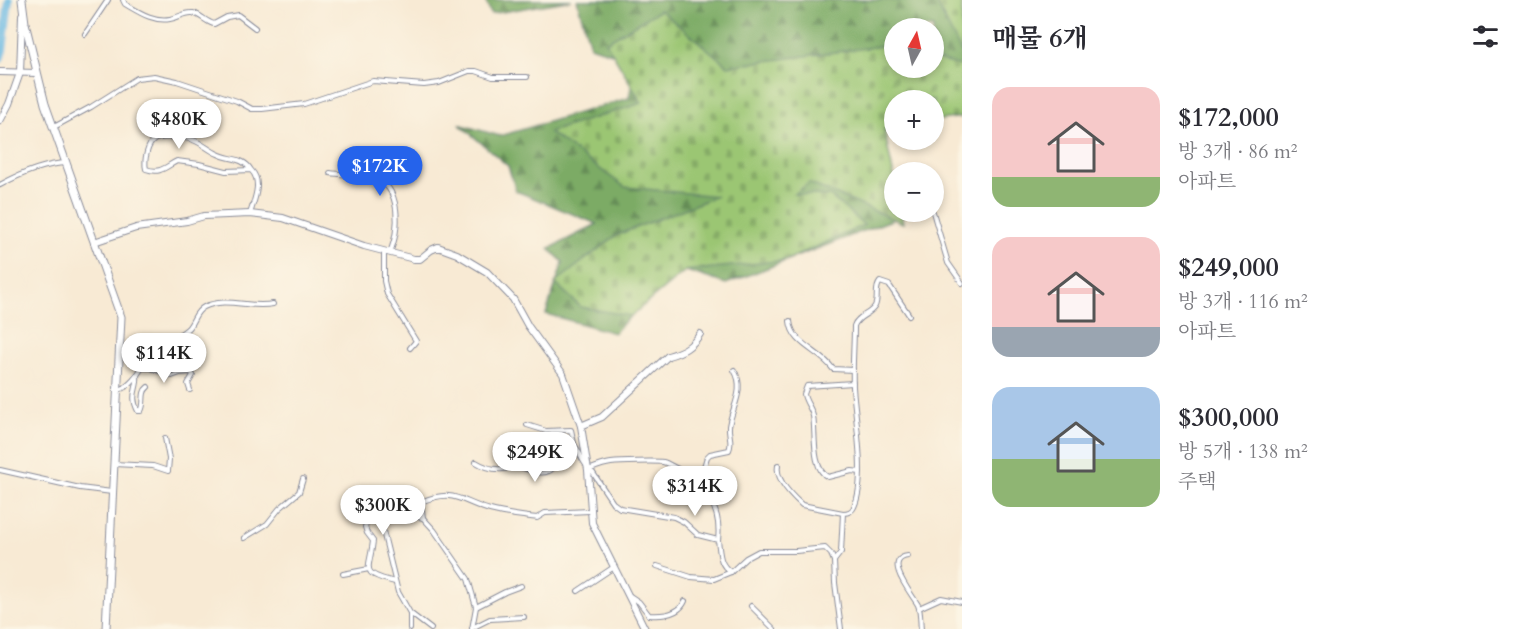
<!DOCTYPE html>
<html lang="ko">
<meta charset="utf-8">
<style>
body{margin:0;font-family:Cardo,"Noto Serif KR",serif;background:#f7f7f7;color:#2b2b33;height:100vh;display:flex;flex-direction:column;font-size:22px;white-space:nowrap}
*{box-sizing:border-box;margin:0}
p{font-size:20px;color:#7c7c81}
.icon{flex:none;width:33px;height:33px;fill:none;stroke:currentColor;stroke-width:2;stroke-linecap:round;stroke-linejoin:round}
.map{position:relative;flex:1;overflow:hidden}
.panel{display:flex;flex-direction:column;background:#fff;width:570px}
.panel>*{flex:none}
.needle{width:39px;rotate:8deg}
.buttons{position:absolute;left:884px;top:18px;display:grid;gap:12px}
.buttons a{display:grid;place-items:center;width:60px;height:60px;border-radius:50%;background:#fff;box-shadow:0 3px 9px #0003;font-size:30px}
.price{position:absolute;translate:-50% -51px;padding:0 14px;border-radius:21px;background:#fff;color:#222;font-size:20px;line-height:39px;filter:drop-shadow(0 2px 3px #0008)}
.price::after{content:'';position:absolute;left:50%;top:36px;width:18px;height:14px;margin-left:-9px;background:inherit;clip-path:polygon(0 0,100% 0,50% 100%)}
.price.selected{background:#2563eb;color:#fff}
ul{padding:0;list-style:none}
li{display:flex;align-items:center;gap:18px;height:150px;padding:0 30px}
li span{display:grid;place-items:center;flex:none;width:168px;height:120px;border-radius:18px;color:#555}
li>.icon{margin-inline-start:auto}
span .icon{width:72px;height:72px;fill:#fffc;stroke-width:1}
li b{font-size:26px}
h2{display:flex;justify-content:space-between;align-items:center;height:72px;padding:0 30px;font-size:26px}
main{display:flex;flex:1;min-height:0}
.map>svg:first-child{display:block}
.forest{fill:url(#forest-firs);stroke:#4c6d62;stroke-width:1.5;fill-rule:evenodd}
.cemetery{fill:url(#cemetery-stones);stroke:#5b7a68;stroke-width:1.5}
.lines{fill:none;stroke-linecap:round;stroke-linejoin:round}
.river{stroke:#68b8e3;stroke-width:8}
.street-casing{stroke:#8a8c99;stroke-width:6}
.secondary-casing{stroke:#8a8c99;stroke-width:8}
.primary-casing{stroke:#8a8c99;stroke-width:9}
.street{stroke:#fff;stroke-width:4}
.secondary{stroke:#fff;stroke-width:6}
.primary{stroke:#fff;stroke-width:7}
</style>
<main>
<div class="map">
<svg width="962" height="629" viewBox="0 0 962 629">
<defs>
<pattern id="forest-firs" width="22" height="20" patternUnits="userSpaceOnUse" patternTransform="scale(1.5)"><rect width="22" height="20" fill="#7cab65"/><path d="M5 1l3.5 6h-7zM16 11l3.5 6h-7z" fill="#658c56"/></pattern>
<pattern id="cemetery-stones" width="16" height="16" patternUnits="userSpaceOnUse" patternTransform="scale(1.5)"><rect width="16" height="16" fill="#9bc673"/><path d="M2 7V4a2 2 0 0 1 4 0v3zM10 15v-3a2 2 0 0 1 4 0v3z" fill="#85aa66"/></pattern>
</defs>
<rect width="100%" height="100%" fill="#fcf5e5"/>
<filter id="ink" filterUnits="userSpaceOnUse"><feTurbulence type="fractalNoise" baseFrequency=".0167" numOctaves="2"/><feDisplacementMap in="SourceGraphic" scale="12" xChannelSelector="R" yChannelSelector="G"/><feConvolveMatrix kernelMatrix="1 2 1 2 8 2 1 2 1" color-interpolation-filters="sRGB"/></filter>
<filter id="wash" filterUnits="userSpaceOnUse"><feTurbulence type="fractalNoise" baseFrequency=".008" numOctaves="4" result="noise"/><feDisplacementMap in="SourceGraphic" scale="24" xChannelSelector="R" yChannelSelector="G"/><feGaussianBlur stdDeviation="1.35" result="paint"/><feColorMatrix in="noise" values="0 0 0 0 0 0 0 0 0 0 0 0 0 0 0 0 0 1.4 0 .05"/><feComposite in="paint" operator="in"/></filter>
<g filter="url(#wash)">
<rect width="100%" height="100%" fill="#f8ead4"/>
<g class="forest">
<path d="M485 0H572L491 14Z"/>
<path d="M577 0H962V112L933 100H894V130L878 134 894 212H906L907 214 726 284 677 268 614 333 546 314 563 262 549 249 597 224 516 191 508 166 459 124 500 136 629 98 636 61 590 46ZM894 28H933V68H894Z"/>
</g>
<g class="cemetery">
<path d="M935 0H962V54Z"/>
<path d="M660 10 728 66 882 46 894 49V68H933V59L962 66V117L933 121V100H894V127L884 129 894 177V212H901L903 223 809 183 794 194 830 196 864 225 787 260 685 271 631 316 581 307 555 283 617 235 717 196 625 187 549 132 642 103 606 42Z"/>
</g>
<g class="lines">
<path class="river" d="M0 59 3 50 9 0"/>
</g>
</g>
<g filter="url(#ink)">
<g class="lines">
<g class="street-casing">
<g id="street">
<path d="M123 0 125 4C139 12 153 22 170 19 178 18 185 12 193 13 201 15 206 22 214 24L227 17 238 15 255 28"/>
<path d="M85 34 108 0"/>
<path d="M54 127 91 107 137 78 154 76 177 81 237 101 252 109H262L304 104 373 81 424 85 439 83 469 71H476L493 77H527"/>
<path d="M330 173C344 175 360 175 373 178 402 185 400 231 390 252"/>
<path d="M0 185C20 174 43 164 67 163"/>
<path d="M933 212 948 263 962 283"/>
<path d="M250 214C254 200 263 182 251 170L226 171 199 164 177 161C165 167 161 174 146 169 144 161 147 143 156 139 164 136 185 137 193 140 202 143 210 151 218 154 230 160 243 157 251 170"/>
<path d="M384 252V281L387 294 416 341 410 348"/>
<path d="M790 321C792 345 821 351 833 369L853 370"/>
<path d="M143 368H151L172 376 180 373 191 372 193 375 188 384 190 390"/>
<path d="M137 375C139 389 129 394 138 411H141C146 403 140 393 148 387"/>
<path d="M853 383 807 386 804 394C805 402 811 407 813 416 816 432 811 469 828 477L852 471 860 472"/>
<path d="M119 390C137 384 143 361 156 349 165 341 178 337 187 329 194 323 194 312 204 307 227 296 249 309 273 304"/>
<path d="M527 425 546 431 571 430 574 443"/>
<path d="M476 462C484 467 493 470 503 469 508 469 512 466 517 466 527 468 538 476 549 471 560 467 557 433 572 442 577 445 581 460 587 466"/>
<path d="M114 464 153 466 168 471 169 459 165 438"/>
<path d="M778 465C775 479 792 496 802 505L843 513C848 513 852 512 854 507 867 479 855 418 853 387 852 367 854 346 854 326 858 315 870 315 875 306 879 298 874 289 880 282L889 285 909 315"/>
<path d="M0 470 80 488 112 492"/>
<path d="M588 470 593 473 613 503 620 508 674 517 684 522 698 535 718 540C720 553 719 565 731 572"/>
<path d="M588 470C596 467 603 464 611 463 621 462 653 461 663 462 667 463 672 466 676 468 704 482 722 508 718 540"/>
<path d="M699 483 707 457 710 454 729 450C733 441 728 435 729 426 732 407 746 389 734 370"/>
<path d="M423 518 421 502C455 488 459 501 490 510 505 514 522 516 537 518L545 513 590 511"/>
<path d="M383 531 398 592 410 613 431 629"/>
<path d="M244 538 267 524 279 509 299 492 303 479"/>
<path d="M908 556C882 559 912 594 918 605 921 612 920 622 921 629"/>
<path d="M657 566 691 577 714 579 731 572 746 558 759 551H796L825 548 831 554 834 561"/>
<path d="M343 574 369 569"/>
<path d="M395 582C358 573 370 570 373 541L367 533 365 527 376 494 395 491 397 500 408 514 423 518 434 530 468 579 476 607 472 629"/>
<path d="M578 591 614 567"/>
<path d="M630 596 639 602 649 615C663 616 679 615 685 601"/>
<path d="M751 606 774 629"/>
<path d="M476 607 505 592 521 586"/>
<path d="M919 608 941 598 962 602"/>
<path d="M410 614V629"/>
<path d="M472 628 490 619 524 617"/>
<path d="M841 629 835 583 834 561 841 552 843 513"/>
</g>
</g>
<g class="secondary-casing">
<g id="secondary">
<path d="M0 72 36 73"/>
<path d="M0 121 9 104 20 73 22 15"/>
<path d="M94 242 136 228 187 221 204 216 250 214 283 218 364 246 414 259H420L431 250 438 247 457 254 487 272 513 299 528 326 563 374 581 426 588 470 592 523 645 629"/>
<path d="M581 426 602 417 668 356C682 352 692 347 700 334"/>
</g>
</g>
<g class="primary-casing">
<path id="primary" d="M22 0 25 23 45 104 121 317 106 629"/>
</g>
<use href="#street" class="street"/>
<use href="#secondary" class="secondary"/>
<use href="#primary" class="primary"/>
</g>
</g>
</svg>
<div class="buttons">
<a><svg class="needle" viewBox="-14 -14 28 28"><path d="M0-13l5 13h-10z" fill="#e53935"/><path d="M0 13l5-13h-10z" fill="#7c7c81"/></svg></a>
<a>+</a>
<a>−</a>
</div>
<b class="price" style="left:179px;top:150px">$480K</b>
<b class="price selected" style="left:380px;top:197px">$172K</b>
<b class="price" style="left:164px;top:384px">$114K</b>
<b class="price" style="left:535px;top:483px">$249K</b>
<b class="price" style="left:695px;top:517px">$314K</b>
<b class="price" style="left:383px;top:536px">$300K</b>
</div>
<section class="panel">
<h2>매물 6개<svg class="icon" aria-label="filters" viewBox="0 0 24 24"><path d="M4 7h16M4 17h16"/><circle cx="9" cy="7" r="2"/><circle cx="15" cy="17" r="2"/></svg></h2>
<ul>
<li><span style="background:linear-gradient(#f6c9c9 75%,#8fb573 0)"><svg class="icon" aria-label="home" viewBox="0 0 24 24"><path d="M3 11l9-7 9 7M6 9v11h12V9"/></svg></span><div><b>$172,000</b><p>방 3개 · 86 m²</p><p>아파트</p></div></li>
<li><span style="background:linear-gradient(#f6c9c9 75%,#9aa5b1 0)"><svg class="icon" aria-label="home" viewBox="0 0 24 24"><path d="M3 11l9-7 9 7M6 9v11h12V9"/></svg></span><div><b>$249,000</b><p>방 3개 · 116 m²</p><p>아파트</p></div></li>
<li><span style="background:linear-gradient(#a9c7e8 60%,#8fb573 0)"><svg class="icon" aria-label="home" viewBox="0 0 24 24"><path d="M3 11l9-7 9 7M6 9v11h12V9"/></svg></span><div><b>$300,000</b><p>방 5개 · 138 m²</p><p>주택</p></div></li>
</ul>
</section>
</main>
